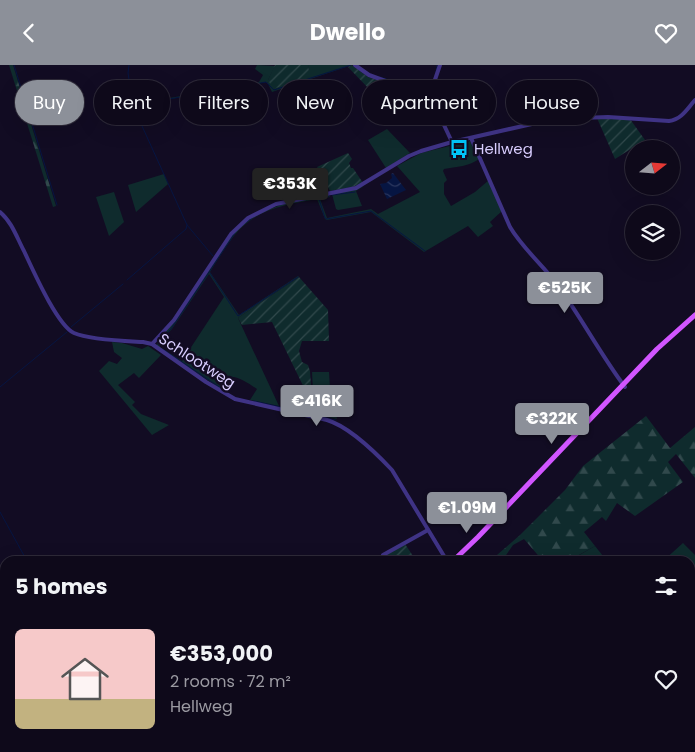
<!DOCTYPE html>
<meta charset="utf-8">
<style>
body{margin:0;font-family:Poppins,sans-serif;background:#171223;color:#f1f3f6;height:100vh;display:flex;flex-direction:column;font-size:19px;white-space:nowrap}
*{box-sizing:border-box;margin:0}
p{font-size:16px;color:#9b9aa2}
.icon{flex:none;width:28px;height:28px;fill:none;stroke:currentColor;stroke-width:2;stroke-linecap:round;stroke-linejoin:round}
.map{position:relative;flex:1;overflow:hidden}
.drawer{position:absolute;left:0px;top:491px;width:695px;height:196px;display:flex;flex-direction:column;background:#0e091a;border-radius:15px 15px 0 0;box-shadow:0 5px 20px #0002,0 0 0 1px #2e2a39}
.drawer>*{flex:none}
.banner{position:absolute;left:15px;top:15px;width:665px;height:45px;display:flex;gap:10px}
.needle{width:32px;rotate:73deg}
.controls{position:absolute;left:625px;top:75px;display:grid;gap:10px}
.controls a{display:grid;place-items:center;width:55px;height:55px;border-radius:50%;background:#0e091a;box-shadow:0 5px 20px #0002,0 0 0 1px #2e2a39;font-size:25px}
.price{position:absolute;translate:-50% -42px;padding:0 11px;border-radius:5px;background:#8c9099;color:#fff;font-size:16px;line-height:32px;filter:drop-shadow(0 1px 2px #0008)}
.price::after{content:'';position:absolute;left:50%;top:30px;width:15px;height:11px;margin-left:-8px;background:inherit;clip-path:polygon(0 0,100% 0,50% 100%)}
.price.selected{background:#222;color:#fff}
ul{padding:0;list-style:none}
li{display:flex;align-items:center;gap:15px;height:125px;padding:0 15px}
li span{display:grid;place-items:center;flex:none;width:140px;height:100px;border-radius:8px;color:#555}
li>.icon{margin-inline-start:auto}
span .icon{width:60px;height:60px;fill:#fffc;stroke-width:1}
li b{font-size:21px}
h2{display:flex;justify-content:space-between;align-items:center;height:60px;padding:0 15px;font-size:21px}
.chip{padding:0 18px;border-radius:22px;background:#0e091a;box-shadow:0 5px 20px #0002,0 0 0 1px #2e2a39;font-size:18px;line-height:45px}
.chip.selected{background:#8c9099;color:#fff}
header{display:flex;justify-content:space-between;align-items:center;height:65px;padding:0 15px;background:#8c9099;color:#fff;font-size:22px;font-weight:700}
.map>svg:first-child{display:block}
.grass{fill:#0f2b2d;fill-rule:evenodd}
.forest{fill:url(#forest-firs)}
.garden{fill:url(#garden-furrows)}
.water{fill:url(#water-waves)}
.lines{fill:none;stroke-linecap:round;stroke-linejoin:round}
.stream{stroke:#061542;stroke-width:1}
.minor{stroke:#3f3385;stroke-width:4}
.major{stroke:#d155ff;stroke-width:5}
.labels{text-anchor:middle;stroke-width:5;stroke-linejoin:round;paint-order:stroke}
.poi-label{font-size:15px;fill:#d9ceff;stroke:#120c23;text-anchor:start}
.street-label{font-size:15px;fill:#d9ceff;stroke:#120c23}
</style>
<header><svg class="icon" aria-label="back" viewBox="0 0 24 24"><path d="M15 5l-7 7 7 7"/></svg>Dwello<svg class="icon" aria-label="heart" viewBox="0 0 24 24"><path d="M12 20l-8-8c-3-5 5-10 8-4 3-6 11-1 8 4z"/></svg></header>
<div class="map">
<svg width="695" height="687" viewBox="0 0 695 687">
<defs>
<pattern id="forest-firs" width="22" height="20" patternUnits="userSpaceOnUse" patternTransform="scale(1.25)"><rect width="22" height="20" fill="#0f2b2d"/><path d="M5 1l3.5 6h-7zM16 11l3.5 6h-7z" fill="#31494c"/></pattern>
<pattern id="garden-furrows" width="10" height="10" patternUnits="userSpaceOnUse" patternTransform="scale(1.25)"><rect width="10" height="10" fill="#0f2b2d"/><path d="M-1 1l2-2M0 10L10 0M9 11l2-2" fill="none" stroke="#31494c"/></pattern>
<pattern id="water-waves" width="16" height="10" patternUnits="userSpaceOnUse" patternTransform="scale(1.25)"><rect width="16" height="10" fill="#061542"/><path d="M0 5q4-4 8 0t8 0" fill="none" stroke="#2a365e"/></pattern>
</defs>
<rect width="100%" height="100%" fill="#120c23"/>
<g class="grass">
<path d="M257 0 275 1 268 15 309 12 308 0H352L272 27 267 17 136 40V39L259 17 263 10 255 4Z"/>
<path d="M387 64 410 88 386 103 368 75Z"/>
<path d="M470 76 479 94C470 101 456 102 444 104L443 106 447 115 444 118V129L451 141 475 127 489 115 502 146 490 157 493 161 478 172 468 161 424 187 371 147 327 155 325 154 317 134C289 139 260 143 239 165 228 177 219 193 210 207L239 250 298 211 299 212 238 253 279 341 250 335 257 324C243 315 231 305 216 318L225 324 224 326 157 281C157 273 173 259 179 251L232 170C260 140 292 137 329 130L330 132 320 134 327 153 371 144 378 149 420 127 397 101 421 88ZM209 209 224 232 182 296 160 282V276L172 264Z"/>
<path d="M164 109 168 119 136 147 128 120Z"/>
<path d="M364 121 356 126 362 141 338 145 336 144 332 129Z"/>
<path d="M114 127 124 157 109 171 96 132Z"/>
<path d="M112 277 122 278 142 284 148 281 161 290 139 313 134 308 118 320 135 337 132 340 141 349 169 360 152 370 99 306 109 296 117 299 122 293 114 287Z"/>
<path d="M312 307H329L330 323 337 354 314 348Z"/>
<path d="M683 478 695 490V564L690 568V496H663Z"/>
<path d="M595 481 607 496H569Z"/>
</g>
<g class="forest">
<path d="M9 0H13L56 141 53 142Z"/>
<path d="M646 351 670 383 695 362V413L676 389 668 397 683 417 635 451 617 438 606 456 602 452 584 467 595 481 568 496H543L524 474 513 480 502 496H490L520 470 565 425 583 401Z"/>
<path d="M261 682H305V683L298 687H258Z"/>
<path d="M405 683H447L442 687H407Z"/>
</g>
<g class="garden">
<path d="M275 0H308L310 12 273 24 268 15Z"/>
<path d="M352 0 368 12 383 17 381 25H379V32L390 34 389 37H392V35L399 37 400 35 408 36 409 33 412 34 414 29 430 36 431 38 394 50 348 2Z"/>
<path d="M597 53 630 54 645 75 615 94Z"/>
<path d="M348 88 352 94 349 98 351 103H353L363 118 352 122 330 126 317 102Z"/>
<path d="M299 212 328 245 329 276H302L299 286 302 297 308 300 310 306 313 348H311L310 335 272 257 242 260 238 253Z"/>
<path d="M405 479 415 494 411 496H383L385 491Z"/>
</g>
<path class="water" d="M393 108 406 125 387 134 380 119 386 118 392 113 391 109Z"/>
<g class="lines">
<g class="stream">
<path d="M14 0 57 140"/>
<path d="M129 0 128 8 131 27 142 61 187 160 213 191"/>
<path d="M436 7 437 0"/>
<path d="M380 12 395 17"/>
<path d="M422 28 426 27 430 22"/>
<path d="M135 40 266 17 274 25 351 0"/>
<path d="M332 130 355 127"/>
<path d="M318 133 319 134 325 153 327 154 371 146 425 186"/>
<path d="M318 133 329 131"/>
<path d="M245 158 252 153"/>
<path d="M210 208 238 251 298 212"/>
<path d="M127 215 186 164 187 160"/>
<path d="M71 262 123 219"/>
<path d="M158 277 171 264 235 168"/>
<path d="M164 285 224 325"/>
<path d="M0 322 67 267"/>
<path d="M254 336 312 349"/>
<path d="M314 350 336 355"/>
<path d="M0 447 27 496"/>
</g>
<g class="minor">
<path d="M355 0 369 10 429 32 434 39 452 77"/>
<path d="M429 32 440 0"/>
<path d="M471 73 510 162C523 184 544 201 559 222 582 254 601 290 625 322"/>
<path d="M0 147C12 157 17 173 24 186 33 205 57 260 74 268 90 275 125 276 143 277L152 279 206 317 235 334 327 355C350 362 376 388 392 405L447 496"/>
<path d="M152 279 174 255 231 169 248 153 276 139 356 123 409 91 421 86 452 77 554 54 608 52 669 56C682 54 687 44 695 35"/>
<path d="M381 496 383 490 428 465"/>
<path d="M0 650 5 660"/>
<path d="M690 663 695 669"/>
<path d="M15 682 17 687"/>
<path d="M403 682 405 687"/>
</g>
<g class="major">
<path d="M453 496 478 472 657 284 695 250"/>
<path d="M117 687 124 682"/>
</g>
</g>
<defs>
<g id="bus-bare" transform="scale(1.5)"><path d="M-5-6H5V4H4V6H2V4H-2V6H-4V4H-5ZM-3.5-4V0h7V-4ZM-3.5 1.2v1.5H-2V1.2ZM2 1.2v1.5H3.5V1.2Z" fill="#00c5f9" stroke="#120c23" stroke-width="2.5" paint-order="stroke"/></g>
</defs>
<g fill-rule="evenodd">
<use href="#bus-bare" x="459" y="84"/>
</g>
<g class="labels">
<g class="poi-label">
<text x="474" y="89">Hellweg</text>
</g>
<g class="street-label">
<text transform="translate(197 296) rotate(33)" y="5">Schlootweg</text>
</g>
</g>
</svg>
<div class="controls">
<a><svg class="needle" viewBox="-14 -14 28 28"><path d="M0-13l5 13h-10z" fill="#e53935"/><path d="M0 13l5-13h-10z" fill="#9b9aa2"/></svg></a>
<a><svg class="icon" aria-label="layers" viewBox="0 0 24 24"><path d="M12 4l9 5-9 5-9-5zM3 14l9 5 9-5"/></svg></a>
</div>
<b class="price selected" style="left:290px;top:145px">€353K</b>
<b class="price" style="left:565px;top:249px">€525K</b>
<b class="price" style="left:317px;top:362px">€416K</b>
<b class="price" style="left:552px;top:380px">€322K</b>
<b class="price" style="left:467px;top:469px">€1.09M</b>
<div class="banner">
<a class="chip selected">Buy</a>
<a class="chip">Rent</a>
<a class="chip">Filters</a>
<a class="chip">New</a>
<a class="chip">Apartment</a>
<a class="chip">House</a>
</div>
<section class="drawer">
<h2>5 homes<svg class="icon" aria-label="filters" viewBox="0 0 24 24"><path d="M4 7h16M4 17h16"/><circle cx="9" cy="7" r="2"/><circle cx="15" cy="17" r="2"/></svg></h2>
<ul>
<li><span style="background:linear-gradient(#f6c9c9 70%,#c2b280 0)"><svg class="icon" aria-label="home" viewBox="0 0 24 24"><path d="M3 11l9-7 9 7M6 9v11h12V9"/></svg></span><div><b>€353,000</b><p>2 rooms · 72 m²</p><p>Hellweg</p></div><svg class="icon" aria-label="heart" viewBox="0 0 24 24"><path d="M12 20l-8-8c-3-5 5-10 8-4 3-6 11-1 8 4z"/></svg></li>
</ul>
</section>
</div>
